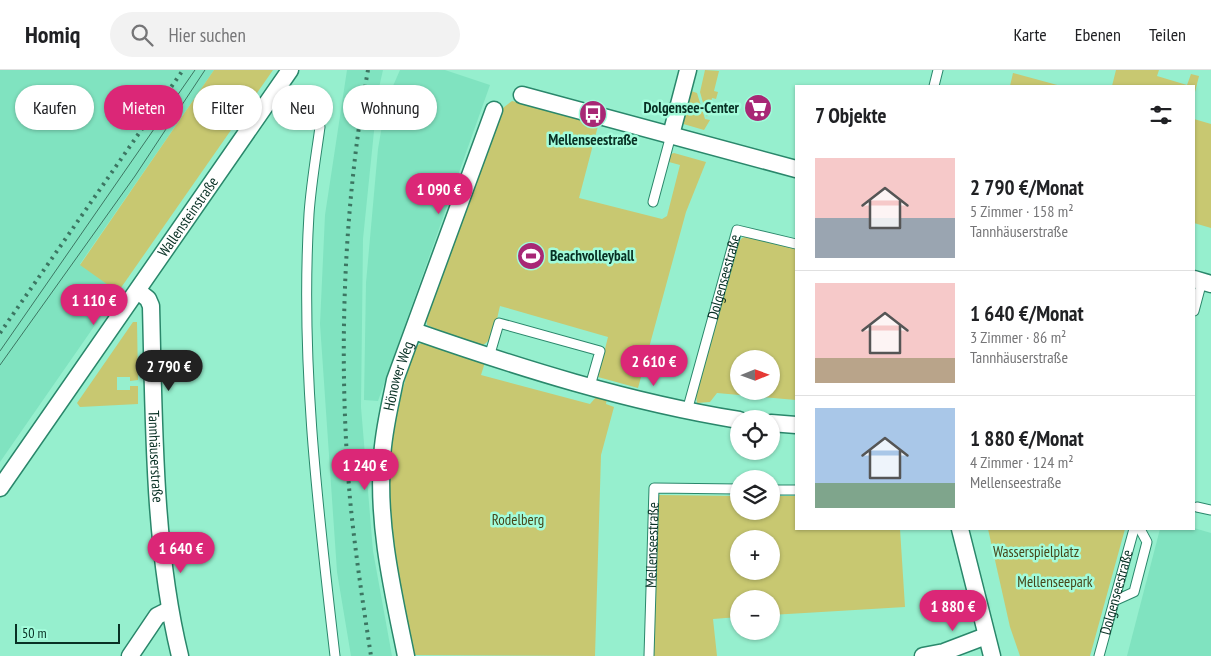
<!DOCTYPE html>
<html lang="de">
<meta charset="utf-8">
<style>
body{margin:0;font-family:"PT Sans Narrow",sans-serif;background:#f2f2f2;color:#202124;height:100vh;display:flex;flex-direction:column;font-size:19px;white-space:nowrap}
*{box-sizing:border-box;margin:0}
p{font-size:16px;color:#757577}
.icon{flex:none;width:28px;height:28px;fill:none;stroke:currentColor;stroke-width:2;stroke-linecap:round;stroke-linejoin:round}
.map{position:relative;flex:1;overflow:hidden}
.panel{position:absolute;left:795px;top:15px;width:400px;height:445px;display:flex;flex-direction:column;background:#fff;border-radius:0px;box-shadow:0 1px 4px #0004}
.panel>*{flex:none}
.hud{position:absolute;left:15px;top:15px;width:475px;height:45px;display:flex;gap:10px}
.needle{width:32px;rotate:89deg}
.tools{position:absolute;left:730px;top:280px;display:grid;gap:10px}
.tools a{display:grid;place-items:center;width:50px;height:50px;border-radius:50%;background:#fff;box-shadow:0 1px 4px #0004;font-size:25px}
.scale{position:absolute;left:15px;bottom:12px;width:105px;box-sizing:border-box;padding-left:5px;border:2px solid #083024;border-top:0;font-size:14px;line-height:18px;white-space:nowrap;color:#083024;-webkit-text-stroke:4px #a3fcdb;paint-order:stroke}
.price{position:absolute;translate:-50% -42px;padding:0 11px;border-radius:18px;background:#db2777;color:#fff;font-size:16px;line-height:32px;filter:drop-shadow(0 1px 2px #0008)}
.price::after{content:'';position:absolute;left:50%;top:30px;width:15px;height:11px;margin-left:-8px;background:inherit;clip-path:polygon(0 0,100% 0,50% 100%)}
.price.active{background:#222;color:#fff}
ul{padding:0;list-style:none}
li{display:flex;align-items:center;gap:15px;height:125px;padding:0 20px}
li+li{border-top:1px solid #e0e0e0}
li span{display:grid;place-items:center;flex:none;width:140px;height:100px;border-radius:0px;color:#555}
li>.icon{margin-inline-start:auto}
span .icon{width:60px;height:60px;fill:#fffc;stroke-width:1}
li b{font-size:21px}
h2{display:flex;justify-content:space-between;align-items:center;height:60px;padding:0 20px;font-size:21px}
.tag{padding:0 18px;border-radius:22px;background:#fff;box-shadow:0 1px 4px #0004;font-size:18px;line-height:45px}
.tag.active{background:#db2777;color:#fff}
header{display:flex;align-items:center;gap:30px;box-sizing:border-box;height:70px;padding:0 25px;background:#fff;border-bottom:1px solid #e0e0e0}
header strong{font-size:24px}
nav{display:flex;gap:28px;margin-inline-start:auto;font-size:18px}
.search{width:350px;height:45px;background:#f2f2f2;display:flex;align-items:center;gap:12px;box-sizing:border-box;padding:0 18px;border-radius:28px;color:#757577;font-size:19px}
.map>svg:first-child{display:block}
.built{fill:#80e3c0}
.green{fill:#c8c871;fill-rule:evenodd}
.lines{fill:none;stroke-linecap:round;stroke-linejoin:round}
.service-casing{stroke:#2a876b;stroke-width:11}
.minor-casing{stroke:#2a876b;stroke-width:19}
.service{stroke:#fff;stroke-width:9}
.minor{stroke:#fff;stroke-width:16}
.tram{stroke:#3c7662;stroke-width:1}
.rail{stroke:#3c7662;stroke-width:4;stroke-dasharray:2.5 5;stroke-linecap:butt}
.labels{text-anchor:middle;stroke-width:5;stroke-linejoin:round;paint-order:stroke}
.poi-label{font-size:15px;font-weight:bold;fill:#083024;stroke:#a3fcdb;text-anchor:end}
.street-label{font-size:15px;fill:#083024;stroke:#a3fcdb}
.park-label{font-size:15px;fill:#46461b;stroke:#a3fcdb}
</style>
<header>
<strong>Homiq</strong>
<div class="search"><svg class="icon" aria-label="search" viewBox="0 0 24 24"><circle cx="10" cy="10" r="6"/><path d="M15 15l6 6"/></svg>Hier suchen</div>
<nav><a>Karte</a><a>Ebenen</a><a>Teilen</a></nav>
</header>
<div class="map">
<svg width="1211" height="586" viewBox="0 0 1211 586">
<rect width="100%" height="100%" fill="#96efce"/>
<g class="built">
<path d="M0 0H214L80 194 118 222 0 392Z"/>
<path d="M347 0H383L378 22 363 169 361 337 373 481 392 586H351L337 502 320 254 325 145Z"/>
<path d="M400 0H445L490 15 378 331 364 330 366 213 378 79 386 32Z"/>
<path d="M1194 458 1211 463V586H1127L1160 459Z"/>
</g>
<g class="green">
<path d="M214 0H273L118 222 80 195Z"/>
<path d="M705 0 719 1 714 21 718 22 716 29 712 28 707 47 700 22Z"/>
<path d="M1116 0H1159L1157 6 1187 15 1191 4 1199 6 1194 26V16H1112Z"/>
<path d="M1013 3 1061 16H1010Z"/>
<path d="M688 20 697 23 705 49 710 50 704 60 680 53Z"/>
<path d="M512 31 599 52 579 128 662 149 667 146 680 95 669 92 671 84 674 83 706 92 686 142 638 318 598 307 608 267 500 236C496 251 495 274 477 277L427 255 426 247 497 46 503 38Z"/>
<path d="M1194 49 1211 54V158L1194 153Z"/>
<path d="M749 165 796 178V330L717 323 710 332 697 333 696 326 738 173 742 168ZM739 289H771V321H739Z"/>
<path d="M133 252H137L138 310 130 311V307H117V320H130V316H138V334L80 337 77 333Z"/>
<path d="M426 271 486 289 481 305 590 334 597 326 607 328 606 334 614 337 601 385 595 586 413 585C404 534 391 482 389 430 388 378 399 324 416 276Z"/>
<path d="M659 425 739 426V441H771V426H796V459H900L905 537 771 545V529H739V547L713 549 717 586H653ZM739 469H771V501H739Z"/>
<path d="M988 459H1125L1090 586H1020L1010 557Z"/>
</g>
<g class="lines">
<g class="service-casing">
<g id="service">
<path d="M934 16 938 0"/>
<path d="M320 57C316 86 311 115 309 144 300 292 318 439 335 586"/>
<path d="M653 132 671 65"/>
<path d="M1194 241 1202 211"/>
<path d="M489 287 499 253 600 281 590 316"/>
<path id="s1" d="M687 341 737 160 796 174"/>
<path d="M771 420H796"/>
<path d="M1197 437 1211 440"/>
<path d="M1114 531 1134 522 1147 472 1140 459"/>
<path id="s2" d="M649 586 654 418 739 419"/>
<path id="s3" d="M1099 586 1134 459"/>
</g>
</g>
<g class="minor-casing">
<g id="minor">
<path d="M522 25 796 99"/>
<path d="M671 65 688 0"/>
<path d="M1194 209 1211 214"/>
<path id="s4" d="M138 221 148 229 151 236C154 349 153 476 180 586"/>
<path d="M414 261C520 298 628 332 739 350"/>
<path d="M771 353 796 355"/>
<path id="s5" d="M0 418 290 0"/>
<path d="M960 459 992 586"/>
<path d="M130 586 157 546 169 540"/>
<path id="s6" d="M406 586C393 522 377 455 382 389 383 362 390 336 395 310L494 40"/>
<path d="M923 586 944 582 986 566"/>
</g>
</g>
<use href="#service" class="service"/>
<use href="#minor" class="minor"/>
<g class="tram">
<path d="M0 281 195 0"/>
<path d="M0 295 135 106 205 0"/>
</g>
<g class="rail">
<path d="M368 0C343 140 338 287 350 429 355 481 363 534 371 586"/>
<path d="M0 263 183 0"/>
</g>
</g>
<defs>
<g id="supermarket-disc" transform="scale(1.4375)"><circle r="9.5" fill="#a82775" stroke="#a3fcdb"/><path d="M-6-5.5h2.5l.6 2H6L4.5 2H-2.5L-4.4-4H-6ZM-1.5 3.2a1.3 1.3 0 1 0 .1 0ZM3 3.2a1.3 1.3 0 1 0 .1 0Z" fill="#fff"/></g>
<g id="bus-disc" transform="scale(1.4375)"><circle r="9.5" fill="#a82775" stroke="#a3fcdb"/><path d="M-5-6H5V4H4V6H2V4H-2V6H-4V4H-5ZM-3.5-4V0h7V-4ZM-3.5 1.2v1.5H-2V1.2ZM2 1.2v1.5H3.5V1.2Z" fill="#fff"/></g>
<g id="stadium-disc" transform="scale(1.4375)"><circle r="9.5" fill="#a82775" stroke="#a3fcdb"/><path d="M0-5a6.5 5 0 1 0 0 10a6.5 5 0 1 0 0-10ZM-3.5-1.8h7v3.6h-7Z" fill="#fff"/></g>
</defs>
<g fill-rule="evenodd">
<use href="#supermarket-disc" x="758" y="38"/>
<use href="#bus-disc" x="593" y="44"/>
<use href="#stadium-disc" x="531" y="186"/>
</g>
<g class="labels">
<g class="poi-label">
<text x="739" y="43">Dolgensee-Center</text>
<text x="593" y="75" text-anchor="middle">Mellenseestraße</text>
<text x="550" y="191" text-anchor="start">Beachvolleyball</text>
</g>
<g class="street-label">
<text dy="5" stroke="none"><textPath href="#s5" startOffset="330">Wallensteinstraße</textPath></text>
<text dy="5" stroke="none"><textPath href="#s1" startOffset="139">Dolgenseestraße</textPath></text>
<text dy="5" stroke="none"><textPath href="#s6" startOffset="284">Hönower Weg</textPath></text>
<text dy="5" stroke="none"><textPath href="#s4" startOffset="171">Tannhäuserstraße</textPath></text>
<text dy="5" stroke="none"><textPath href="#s2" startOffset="111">Mellenseestraße</textPath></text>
<text dy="5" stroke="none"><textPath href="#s3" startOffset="66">Dolgenseestraße</textPath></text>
</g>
<g class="park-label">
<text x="518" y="455">Rodelberg</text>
<text x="1036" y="487">Wasserspielplatz</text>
<text x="1055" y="517">Mellenseepark</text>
</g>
</g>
</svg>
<div class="tools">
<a><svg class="needle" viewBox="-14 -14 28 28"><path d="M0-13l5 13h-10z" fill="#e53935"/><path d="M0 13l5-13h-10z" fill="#757577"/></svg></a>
<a><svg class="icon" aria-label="locate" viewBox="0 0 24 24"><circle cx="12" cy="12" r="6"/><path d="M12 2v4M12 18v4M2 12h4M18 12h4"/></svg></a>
<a><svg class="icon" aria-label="layers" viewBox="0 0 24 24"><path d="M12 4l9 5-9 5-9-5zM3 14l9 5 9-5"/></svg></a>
<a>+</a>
<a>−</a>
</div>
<div class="scale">50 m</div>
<b class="price" style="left:439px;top:145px">1 090 €</b>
<b class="price" style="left:94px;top:256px">1 110 €</b>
<b class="price" style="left:654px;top:317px">2 610 €</b>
<b class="price active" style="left:169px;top:322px">2 790 €</b>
<b class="price" style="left:365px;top:421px">1 240 €</b>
<b class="price" style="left:181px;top:504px">1 640 €</b>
<b class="price" style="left:953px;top:562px">1 880 €</b>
<div class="hud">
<a class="tag">Kaufen</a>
<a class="tag active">Mieten</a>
<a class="tag">Filter</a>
<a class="tag">Neu</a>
<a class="tag">Wohnung</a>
</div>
<section class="panel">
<h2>7 Objekte<svg class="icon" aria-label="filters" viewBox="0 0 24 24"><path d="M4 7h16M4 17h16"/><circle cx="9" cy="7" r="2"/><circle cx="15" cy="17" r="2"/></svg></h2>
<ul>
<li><span style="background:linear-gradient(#f6c9c9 60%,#9aa5b1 0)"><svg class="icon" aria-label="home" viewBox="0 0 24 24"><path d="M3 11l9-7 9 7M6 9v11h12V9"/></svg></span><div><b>2 790 €/Monat</b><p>5 Zimmer · 158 m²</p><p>Tannhäuserstraße</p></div></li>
<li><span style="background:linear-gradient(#f6c9c9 75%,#b9a48a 0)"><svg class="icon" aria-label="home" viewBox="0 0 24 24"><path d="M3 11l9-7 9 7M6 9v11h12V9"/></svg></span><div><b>1 640 €/Monat</b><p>3 Zimmer · 86 m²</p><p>Tannhäuserstraße</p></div></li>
<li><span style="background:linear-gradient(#a9c7e8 75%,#7fa58c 0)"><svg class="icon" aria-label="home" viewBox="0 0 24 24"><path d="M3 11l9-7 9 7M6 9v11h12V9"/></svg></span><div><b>1 880 €/Monat</b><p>4 Zimmer · 124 m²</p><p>Mellenseestraße</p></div></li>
</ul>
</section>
</div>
